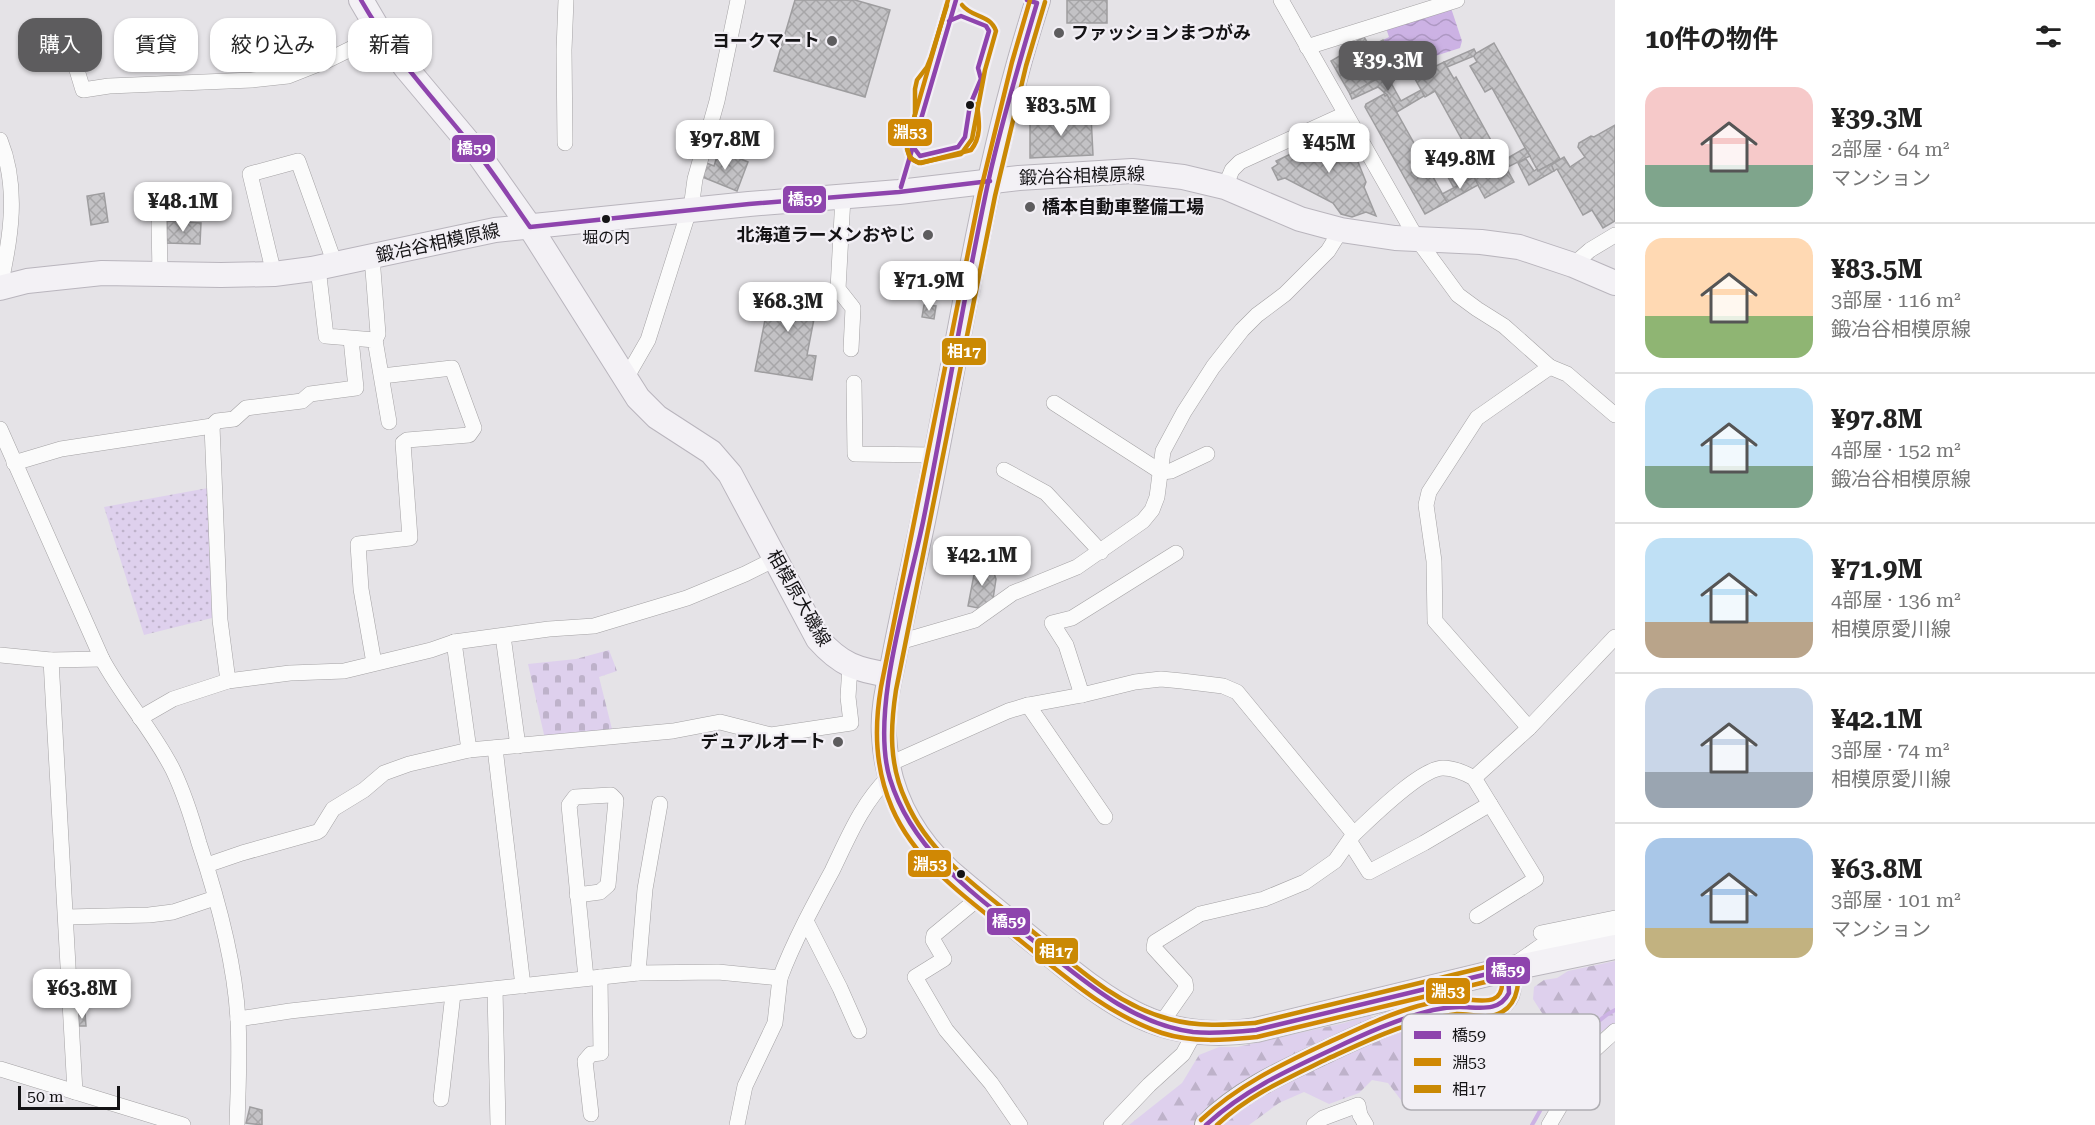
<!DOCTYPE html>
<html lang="ja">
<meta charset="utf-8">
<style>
body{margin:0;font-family:"Roboto Serif","Noto Sans JP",serif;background:#f2f2f2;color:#222;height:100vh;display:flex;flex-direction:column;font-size:22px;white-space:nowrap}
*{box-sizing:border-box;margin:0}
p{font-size:20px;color:#767676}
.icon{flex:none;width:33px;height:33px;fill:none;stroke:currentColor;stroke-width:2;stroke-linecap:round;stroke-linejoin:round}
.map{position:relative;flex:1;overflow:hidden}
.side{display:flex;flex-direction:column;background:#fff;width:480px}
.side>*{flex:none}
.top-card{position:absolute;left:18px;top:18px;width:570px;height:54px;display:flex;gap:12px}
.scale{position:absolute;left:18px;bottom:15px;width:102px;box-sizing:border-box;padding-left:6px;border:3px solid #141315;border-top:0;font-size:16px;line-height:21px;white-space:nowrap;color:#141315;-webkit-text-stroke:4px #f2eff5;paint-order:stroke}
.price{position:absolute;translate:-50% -51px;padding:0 14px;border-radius:12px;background:#fff;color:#222;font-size:20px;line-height:39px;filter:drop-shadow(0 2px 3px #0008)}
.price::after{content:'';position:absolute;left:50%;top:36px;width:18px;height:14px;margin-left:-9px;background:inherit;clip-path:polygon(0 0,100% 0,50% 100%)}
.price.active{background:#5d5c5e;color:#fff}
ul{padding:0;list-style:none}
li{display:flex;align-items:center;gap:18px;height:150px;padding:0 30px}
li+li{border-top:2px solid #e0e0e0}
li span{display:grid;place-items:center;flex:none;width:168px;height:120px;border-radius:18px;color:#555}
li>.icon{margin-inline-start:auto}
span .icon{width:72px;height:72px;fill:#fffc;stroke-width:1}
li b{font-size:26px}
h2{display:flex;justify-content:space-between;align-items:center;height:72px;padding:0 30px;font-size:26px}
.tag{padding:0 21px;border-radius:18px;background:#fff;box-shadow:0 2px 4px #0004;font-size:21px;line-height:54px}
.tag.active{background:#5d5c5e;color:#fff}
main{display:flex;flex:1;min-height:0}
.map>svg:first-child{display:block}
.grass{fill:url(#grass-dots)}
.forest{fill:url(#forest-firs)}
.cemetery{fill:url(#cemetery-stones)}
.water{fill:url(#water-waves)}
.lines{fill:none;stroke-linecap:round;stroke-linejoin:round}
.stream{stroke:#ccb2e4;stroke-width:4}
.building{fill:url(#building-cross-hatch);stroke:#9e9d9f;stroke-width:1.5}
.street-casing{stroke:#a4a2a4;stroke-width:16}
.secondary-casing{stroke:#a4a2a4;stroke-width:24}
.primary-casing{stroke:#b9b5bd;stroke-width:26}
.street{stroke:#fbfbfb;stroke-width:15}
.secondary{stroke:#f8f7f8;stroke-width:22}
.primary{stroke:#f3f1f5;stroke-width:24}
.bus-1-casing{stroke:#f2eff5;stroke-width:9}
.bus-2-casing{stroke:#f2eff5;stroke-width:9}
.bus-3-casing{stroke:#f2eff5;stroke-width:9}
.bus-1{stroke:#8e44ad;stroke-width:4.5}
.bus-2{stroke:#d08804;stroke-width:4.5}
.bus-3{stroke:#ca8904;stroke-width:4.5}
.poi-dot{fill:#5d5c5e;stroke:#f2eff5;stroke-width:2}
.bus-dot{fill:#141315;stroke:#f2eff5;stroke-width:2}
.labels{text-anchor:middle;stroke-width:4.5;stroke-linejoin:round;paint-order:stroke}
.bus-label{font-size:16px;fill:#141315;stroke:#f2eff5}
.poi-label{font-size:18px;font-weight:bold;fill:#141315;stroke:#f2eff5;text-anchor:end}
.street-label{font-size:18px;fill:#141315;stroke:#f2eff5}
.key{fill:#f2eff5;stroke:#afadb2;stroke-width:1.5}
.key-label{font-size:16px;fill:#141315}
.line-badge{stroke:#f2eff5;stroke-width:2}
.badge-label{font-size:16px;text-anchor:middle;font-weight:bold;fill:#fff}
</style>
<main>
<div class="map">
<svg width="1615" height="1125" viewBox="0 0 1615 1125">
<defs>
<pattern id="grass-dots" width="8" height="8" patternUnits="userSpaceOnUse" patternTransform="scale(1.5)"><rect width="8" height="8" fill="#ded0ed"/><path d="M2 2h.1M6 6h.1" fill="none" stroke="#beb2ca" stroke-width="1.8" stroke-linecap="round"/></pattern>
<pattern id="forest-firs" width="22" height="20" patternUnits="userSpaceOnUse" patternTransform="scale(1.5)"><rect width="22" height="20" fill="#ded0ed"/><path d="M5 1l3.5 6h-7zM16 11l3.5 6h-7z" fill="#beb2ca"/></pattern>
<pattern id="cemetery-stones" width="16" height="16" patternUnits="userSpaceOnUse" patternTransform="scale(1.5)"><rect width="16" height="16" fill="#ded0ed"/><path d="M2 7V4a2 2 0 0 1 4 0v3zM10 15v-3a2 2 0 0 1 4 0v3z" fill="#beb2ca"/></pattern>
<pattern id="water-waves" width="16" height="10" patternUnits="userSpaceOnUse" patternTransform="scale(1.5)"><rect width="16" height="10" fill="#ccb2e4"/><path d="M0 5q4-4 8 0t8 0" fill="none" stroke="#ae98c3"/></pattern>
<pattern id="building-cross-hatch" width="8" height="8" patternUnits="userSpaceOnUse" patternTransform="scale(1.5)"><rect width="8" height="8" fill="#c3c2c5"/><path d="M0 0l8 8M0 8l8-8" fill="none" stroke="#a7a6a8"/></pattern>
</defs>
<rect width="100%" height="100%" fill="#e5e3e7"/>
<path class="grass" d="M208 488 212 618 144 635 104 507Z"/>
<g class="forest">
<path d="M1615 961V1023L1599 1033 1586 1038C1576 1033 1571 1034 1562 1031 1549 1026 1540 1010 1533 999L1534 987 1544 980 1557 978 1568 971Z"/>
<path d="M1370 1015 1374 1020 1324 1061 1431 1018 1470 1016C1479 1028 1489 1034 1495 1047 1487 1064 1442 1069 1424 1072L1417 1077 1415 1085 1417 1097 1404 1104 1388 1083 1372 1080 1359 1093 1329 1104 1304 1092 1279 1103 1249 1125H1129L1182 1083 1199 1055 1219 1047H1237L1344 1023Z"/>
</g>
<path class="cemetery" d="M609 650 617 671 599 677 613 733 545 739 528 664 576 659Z"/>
<path class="water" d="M1451 8 1462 41 1460 48 1401 67 1393 53 1390 54 1383 40 1389 37 1386 28Z"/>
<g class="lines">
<path class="stream" d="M1532 1125C1551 1093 1581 1025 1615 1010"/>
</g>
<g class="building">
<path d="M795 0H855L890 10 865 97 774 71Z"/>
<rect x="1067" y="0" width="40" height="23"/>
<path d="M1364 37 1370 47 1383 40 1390 54 1393 53 1405 73 1394 80 1389 72 1350 94 1331 61 1350 50 1348 46Z"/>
<path d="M1494 43 1560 159 1538 171 1492 88 1485 92 1470 66 1477 62 1473 55Z"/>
<path d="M1474 49 1476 53 1474 56 1447 67 1444 62Z"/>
<path d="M1444 62 1454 79 1456 77 1514 182 1485 198 1465 162 1472 158 1435 91 1425 97 1414 77Z"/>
<path d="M1389 72 1394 80 1390 81 1401 101 1421 90 1424 96 1397 112 1387 95 1378 87 1352 99 1350 94Z"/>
<path d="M1384 94 1385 96 1387 95 1447 202 1425 214 1365 107 1366 104Z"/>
<path d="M1091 115 1093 155 1030 158V118Z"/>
<path d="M1615 125V221L1603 228 1592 210 1583 215 1557 169 1554 171 1551 165 1564 157 1570 167 1585 157 1578 147 1579 143 1591 136 1594 137Z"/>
<path d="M1337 134 1342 137 1347 143 1350 142 1366 182 1364 187 1376 216 1366 212 1352 217 1341 214 1333 203 1285 178 1278 180 1272 168 1278 164 1276 161 1297 151 1298 147 1326 135 1331 136Z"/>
<path d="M1525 148 1530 156 1506 168 1504 160Z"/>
<path d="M719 150 748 162 737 191 700 176 704 162 714 166Z"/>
<path d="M1526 159 1534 171 1537 169 1538 171 1551 164 1554 171 1529 185 1518 163Z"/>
<path d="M1459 162 1469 179 1454 188 1444 170Z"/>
<path d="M1474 177 1478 185 1447 202 1442 194Z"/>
<path d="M190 185 196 213 175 218 169 189Z"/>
<path d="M104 193 108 222 91 225 87 196Z"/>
<path d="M167 221 201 223 200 244 166 243Z"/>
<path d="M772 284 819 293 807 355 816 356 812 380 755 371Z"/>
<path d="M924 305 936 306 934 319 922 317Z"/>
<path d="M976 564 992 567 996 579 993 599 983 609 968 606Z"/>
<path d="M78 1013H85L86 1026H79Z"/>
<path d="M250 1107 262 1110V1125L246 1123Z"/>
</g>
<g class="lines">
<g class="street-casing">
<g id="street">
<path d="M1281 0 1417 239 1458 295 1477 309 1504 326 1550 367 1567 374 1615 415"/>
<path d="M1307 47 1457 0"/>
<path d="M73 57 83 90 109 86 252 80 288 76 326 61 381 34"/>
<path d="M0 140C19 187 11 238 0 286"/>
<path d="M565 143 564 50 566 0"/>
<path d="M1225 187 1232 170 1240 162 1345 114"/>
<path d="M843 197 838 289 853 308 851 349"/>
<path d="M159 222 160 273"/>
<path d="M372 257 378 334 375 340"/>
<path d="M1573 265 1590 250 1615 235"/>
<path d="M318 268 326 336 375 340 389 422"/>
<path d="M274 274 250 174 298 161 335 264"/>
<path d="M625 380 648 340 692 201 695 179 717 101 738 0"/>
<path d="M854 383 855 454 935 455"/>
<path d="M1054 403 1161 472 1171 471 1207 454"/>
<path d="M212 426 220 620 228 681"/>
<path d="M0 429 102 659C123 698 153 730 173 770 184 793 192 818 199 843 217 897 235 963 238 1020 240 1055 238 1090 237 1125"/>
<path d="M14 463 61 449 212 426 217 421 234 419 246 408 302 401 310 394 356 388 351 339"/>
<path d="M1004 470 1046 493 1101 552"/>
<path d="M503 636 518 746"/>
<path d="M454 642 469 750"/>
<path d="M896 643 975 620 1013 593 1077 567 1143 521 1152 510 1157 497 1163 451 1184 412 1213 367 1242 330 1257 315 1285 294 1328 251 1341 230"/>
<path d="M0 655 51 660 102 659"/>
<path d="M51 660 75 1092"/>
<path d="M374 663 361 589 358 544 410 538 403 443 407 440 469 435 474 428 452 368 382 376"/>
<path d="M1082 695 1066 645 1052 623 1072 618 1176 553"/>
<path d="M1028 705 1105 817"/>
<path d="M140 718 173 699 228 681 290 673 344 671 431 650 454 642 549 629 594 626 687 598 745 574 775 559"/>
<path d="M1529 728 1435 621 1434 561 1426 505 1429 492 1477 418 1550 367"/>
<path d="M495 748 523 986"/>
<path d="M887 765 1008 711 1028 705 1082 695 1135 682 1161 679 1182 681 1223 686 1237 692 1354 834C1371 818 1421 768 1443 768 1453 768 1465 773 1474 778L1536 879 1477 916"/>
<path d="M1474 778 1529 728 1615 637"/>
<path d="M1350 842 1369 872 1424 843 1490 804"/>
<path d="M207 865 242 853 317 832 320 830 333 809 364 790 384 773 409 764 469 750 673 731 720 722 771 735 851 723 848 697 850 666"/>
<path d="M577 895 600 892 608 885 616 800 611 795 575 797 569 805 586 978"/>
<path d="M980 897 934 935 933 940 944 959 915 977 946 1030 991 1083 1020 1125"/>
<path d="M67 917 149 915 173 912 215 898"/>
<path d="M806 921 840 988 859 1031"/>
<path d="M1541 933 1615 918"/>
<path d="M1518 962 1541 946 1615 929"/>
<path d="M638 973 645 889 660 804"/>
<path d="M495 989 498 1125"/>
<path d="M238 1019 290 1011 638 973 718 972 780 978C794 941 813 906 832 871 848 838 862 803 889 777"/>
<path d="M1160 1025 1186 988 1185 982 1154 948 1155 942 1200 914 1264 899 1305 882 1335 861 1354 834"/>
<path d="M0 1069 183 1125"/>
<path d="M441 1099 453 994"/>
<path d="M591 1114 585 1061 591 1054 601 1053 600 977"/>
<path d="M737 1125 745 1086 775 1023 780 978"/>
<path d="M1111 1125 1149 1085 1183 1054 1195 1032"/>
<path d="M1314 1125 1323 1118 1358 1105 1360 1115 1366 1125"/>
<path d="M1549 1125 1592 1052 1615 1031"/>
</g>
</g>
<g class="secondary-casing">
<path id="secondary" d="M1206 1125C1241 1089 1290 1069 1334 1048 1363 1035 1392 1020 1423 1013 1433 1010 1444 1008 1454 1007 1468 1006 1487 1012 1499 1005 1513 996 1510 983 1508 969"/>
</g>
<g class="primary-casing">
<g id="primary">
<path d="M361 0 381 34 406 68 479 155 530 227 638 398 657 417 711 452 730 474 818 639C841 665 857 670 890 675"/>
<path d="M1038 0C983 170 959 347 923 521 913 568 902 615 893 663 888 687 882 712 884 736 887 790 909 834 949 871 979 897 1010 922 1041 947 1111 1004 1160 1045 1256 1030L1508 969 1615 947"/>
<path d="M0 288 27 281 102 273 221 275 274 274 312 269 495 230 749 204 899 192 1019 178 1132 171 1183 177 1225 187 1300 219 1341 230 1395 238 1481 242 1519 247 1573 265 1615 283"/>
</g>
</g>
<use href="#street" class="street"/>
<use href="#secondary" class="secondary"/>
<use href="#primary" class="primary"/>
<g class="bus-1-casing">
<g id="bus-1">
<path d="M361 0C393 57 439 104 479 155 497 178 513 203 530 227L749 204 899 192 990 181"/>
<path d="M1027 0 1037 3C1020 60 1003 117 990 174 965 288 947 403 924 517 910 588 869 711 890 779 914 857 985 902 1045 950 1089 985 1134 1024 1193 1032 1214 1034 1235 1032 1256 1030L1508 969 1509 993C1499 1013 1478 1007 1460 1007 1451 1007 1442 1008 1433 1010 1397 1019 1364 1034 1331 1050 1286 1071 1243 1091 1206 1125"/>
<path d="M914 148 920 156 958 147 965 137 970 105 981 79 978 68 989 31 986 26 961 16 949 21"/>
<path d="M901 187 956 0"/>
</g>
</g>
<g class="bus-2-casing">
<g id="bus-2">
<path d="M948 0 908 139C906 150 908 161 921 163L971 150C982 136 979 121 977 104"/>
<path d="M1030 0 1012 62 980 193 881 687C874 729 875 768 892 808 916 864 971 902 1017 938 1062 974 1106 1014 1162 1033 1193 1043 1225 1040 1257 1037L1502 978C1505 1011 1475 998 1454 999 1442 1000 1430 1003 1418 1006 1386 1015 1356 1030 1325 1044 1280 1065 1237 1086 1201 1120"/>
</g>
</g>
<g class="bus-3-casing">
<g id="bus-3">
<path d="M1045 2 1026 66 995 196 896 690C890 729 889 765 906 801 930 857 986 894 1032 931 1073 964 1116 1005 1169 1019 1198 1027 1226 1025 1255 1023L1506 962 1512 963C1523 977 1518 1003 1502 1012 1489 1020 1472 1014 1457 1014 1449 1015 1442 1016 1434 1018 1397 1026 1362 1043 1327 1059 1288 1078 1249 1095 1217 1125"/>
<path d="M947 5 931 57 927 67 917 80 915 89V114L907 149 910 158 919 163 961 154 972 139 985 70 996 31C990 14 972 18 962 5"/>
</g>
</g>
<use href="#bus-1" class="bus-1"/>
<use href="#bus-2" class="bus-2"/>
<use href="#bus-3" class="bus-3"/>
</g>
<g class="poi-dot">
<circle cx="1059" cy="33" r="6"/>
<circle cx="832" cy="41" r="6"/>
<circle cx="1030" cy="207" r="6"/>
<circle cx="928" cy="235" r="6"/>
<circle cx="838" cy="742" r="6"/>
</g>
<g class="bus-dot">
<circle cx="970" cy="105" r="5"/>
<circle cx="606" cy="219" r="5"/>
<circle cx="961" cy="874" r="5"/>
</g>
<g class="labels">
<g class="bus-label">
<text x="606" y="243">堀の内</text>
</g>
<g class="poi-label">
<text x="1071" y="39" text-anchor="start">ファッションまつがみ</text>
<text x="820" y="47">ヨークマート</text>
<text x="1042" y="213" text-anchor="start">橋本自動車整備工場</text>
<text x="916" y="241">北海道ラーメンおやじ</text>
<text x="826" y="748">デュアルオート</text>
</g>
<g class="street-label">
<text transform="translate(1082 176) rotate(-2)" y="6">鍛冶谷相模原線</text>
<text transform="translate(438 243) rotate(-12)" y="6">鍛冶谷相模原線</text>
<text transform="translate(799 598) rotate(60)" y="6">相模原大磯線</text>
</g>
</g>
<rect x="1402" y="1014" width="198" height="96" rx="9" class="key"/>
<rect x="1414" y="1031" width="27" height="8" fill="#8e44ad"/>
<rect x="1414" y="1058" width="27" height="8" fill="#d08804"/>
<rect x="1414" y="1085" width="27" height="8" fill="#ca8904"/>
<g class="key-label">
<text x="1452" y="1041">橋59</text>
<text x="1452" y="1068">淵53</text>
<text x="1452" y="1095">相17</text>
</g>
<g class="line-badge">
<rect x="887" y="118" width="46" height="29" rx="6" fill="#d08804"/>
<rect x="451" y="134" width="45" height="29" rx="6" fill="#8e44ad"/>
<rect x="782" y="185" width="45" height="29" rx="6" fill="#8e44ad"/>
<rect x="941" y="337" width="46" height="29" rx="6" fill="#ca8904"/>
<rect x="907" y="849" width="45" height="29" rx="6" fill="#d08804"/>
<rect x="986" y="907" width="45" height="29" rx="6" fill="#8e44ad"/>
<rect x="1034" y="937" width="45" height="28" rx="6" fill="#ca8904"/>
<rect x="1485" y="956" width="46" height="29" rx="6" fill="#8e44ad"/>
<rect x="1425" y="977" width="46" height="28" rx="6" fill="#d08804"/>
</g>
<g class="badge-label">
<text x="910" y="138">淵53</text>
<text x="474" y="154">橋59</text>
<text x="805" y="205">橋59</text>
<text x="964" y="357">相17</text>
<text x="930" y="870">淵53</text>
<text x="1009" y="927">橋59</text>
<text x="1056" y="957">相17</text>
<text x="1508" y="976">橋59</text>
<text x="1448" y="997">淵53</text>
</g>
</svg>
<div class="scale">50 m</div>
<b class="price active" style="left:1388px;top:92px">¥39.3M</b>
<b class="price" style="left:1061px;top:137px">¥83.5M</b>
<b class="price" style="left:725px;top:171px">¥97.8M</b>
<b class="price" style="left:1329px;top:174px">¥45M</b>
<b class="price" style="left:1460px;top:190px">¥49.8M</b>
<b class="price" style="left:183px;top:233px">¥48.1M</b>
<b class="price" style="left:929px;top:312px">¥71.9M</b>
<b class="price" style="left:788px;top:333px">¥68.3M</b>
<b class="price" style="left:982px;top:587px">¥42.1M</b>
<b class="price" style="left:82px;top:1020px">¥63.8M</b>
<div class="top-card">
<a class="tag active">購入</a>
<a class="tag">賃貸</a>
<a class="tag">絞り込み</a>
<a class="tag">新着</a>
</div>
</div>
<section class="side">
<h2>10件の物件<svg class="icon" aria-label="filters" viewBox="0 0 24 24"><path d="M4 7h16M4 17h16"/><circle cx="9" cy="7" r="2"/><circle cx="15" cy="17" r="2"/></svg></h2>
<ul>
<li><span style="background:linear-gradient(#f6c9c9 65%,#7fa58c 0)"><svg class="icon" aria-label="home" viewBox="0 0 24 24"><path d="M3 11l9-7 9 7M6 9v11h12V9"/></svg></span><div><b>¥39.3M</b><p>2部屋 · 64 m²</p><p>マンション</p></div></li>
<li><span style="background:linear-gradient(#ffd9b3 65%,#8fb573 0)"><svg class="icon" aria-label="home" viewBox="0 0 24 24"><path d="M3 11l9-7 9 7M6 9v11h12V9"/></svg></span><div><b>¥83.5M</b><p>3部屋 · 116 m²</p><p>鍛冶谷相模原線</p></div></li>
<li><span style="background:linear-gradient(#bfe0f5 65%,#7fa58c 0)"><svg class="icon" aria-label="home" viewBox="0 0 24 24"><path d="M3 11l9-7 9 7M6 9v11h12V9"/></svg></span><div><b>¥97.8M</b><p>4部屋 · 152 m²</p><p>鍛冶谷相模原線</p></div></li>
<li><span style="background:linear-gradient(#bfe0f5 70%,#b9a48a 0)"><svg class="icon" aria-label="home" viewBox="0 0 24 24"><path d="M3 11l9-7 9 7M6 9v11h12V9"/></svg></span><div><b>¥71.9M</b><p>4部屋 · 136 m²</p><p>相模原愛川線</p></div></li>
<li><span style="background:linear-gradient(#c9d6e8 70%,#9aa5b1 0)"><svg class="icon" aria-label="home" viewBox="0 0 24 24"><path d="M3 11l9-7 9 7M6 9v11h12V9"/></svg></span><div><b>¥42.1M</b><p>3部屋 · 74 m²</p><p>相模原愛川線</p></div></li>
<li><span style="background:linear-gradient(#a9c7e8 75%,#c2b280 0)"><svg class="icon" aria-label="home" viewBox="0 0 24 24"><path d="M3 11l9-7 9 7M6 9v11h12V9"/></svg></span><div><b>¥63.8M</b><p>3部屋 · 101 m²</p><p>マンション</p></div></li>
</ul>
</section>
</main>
